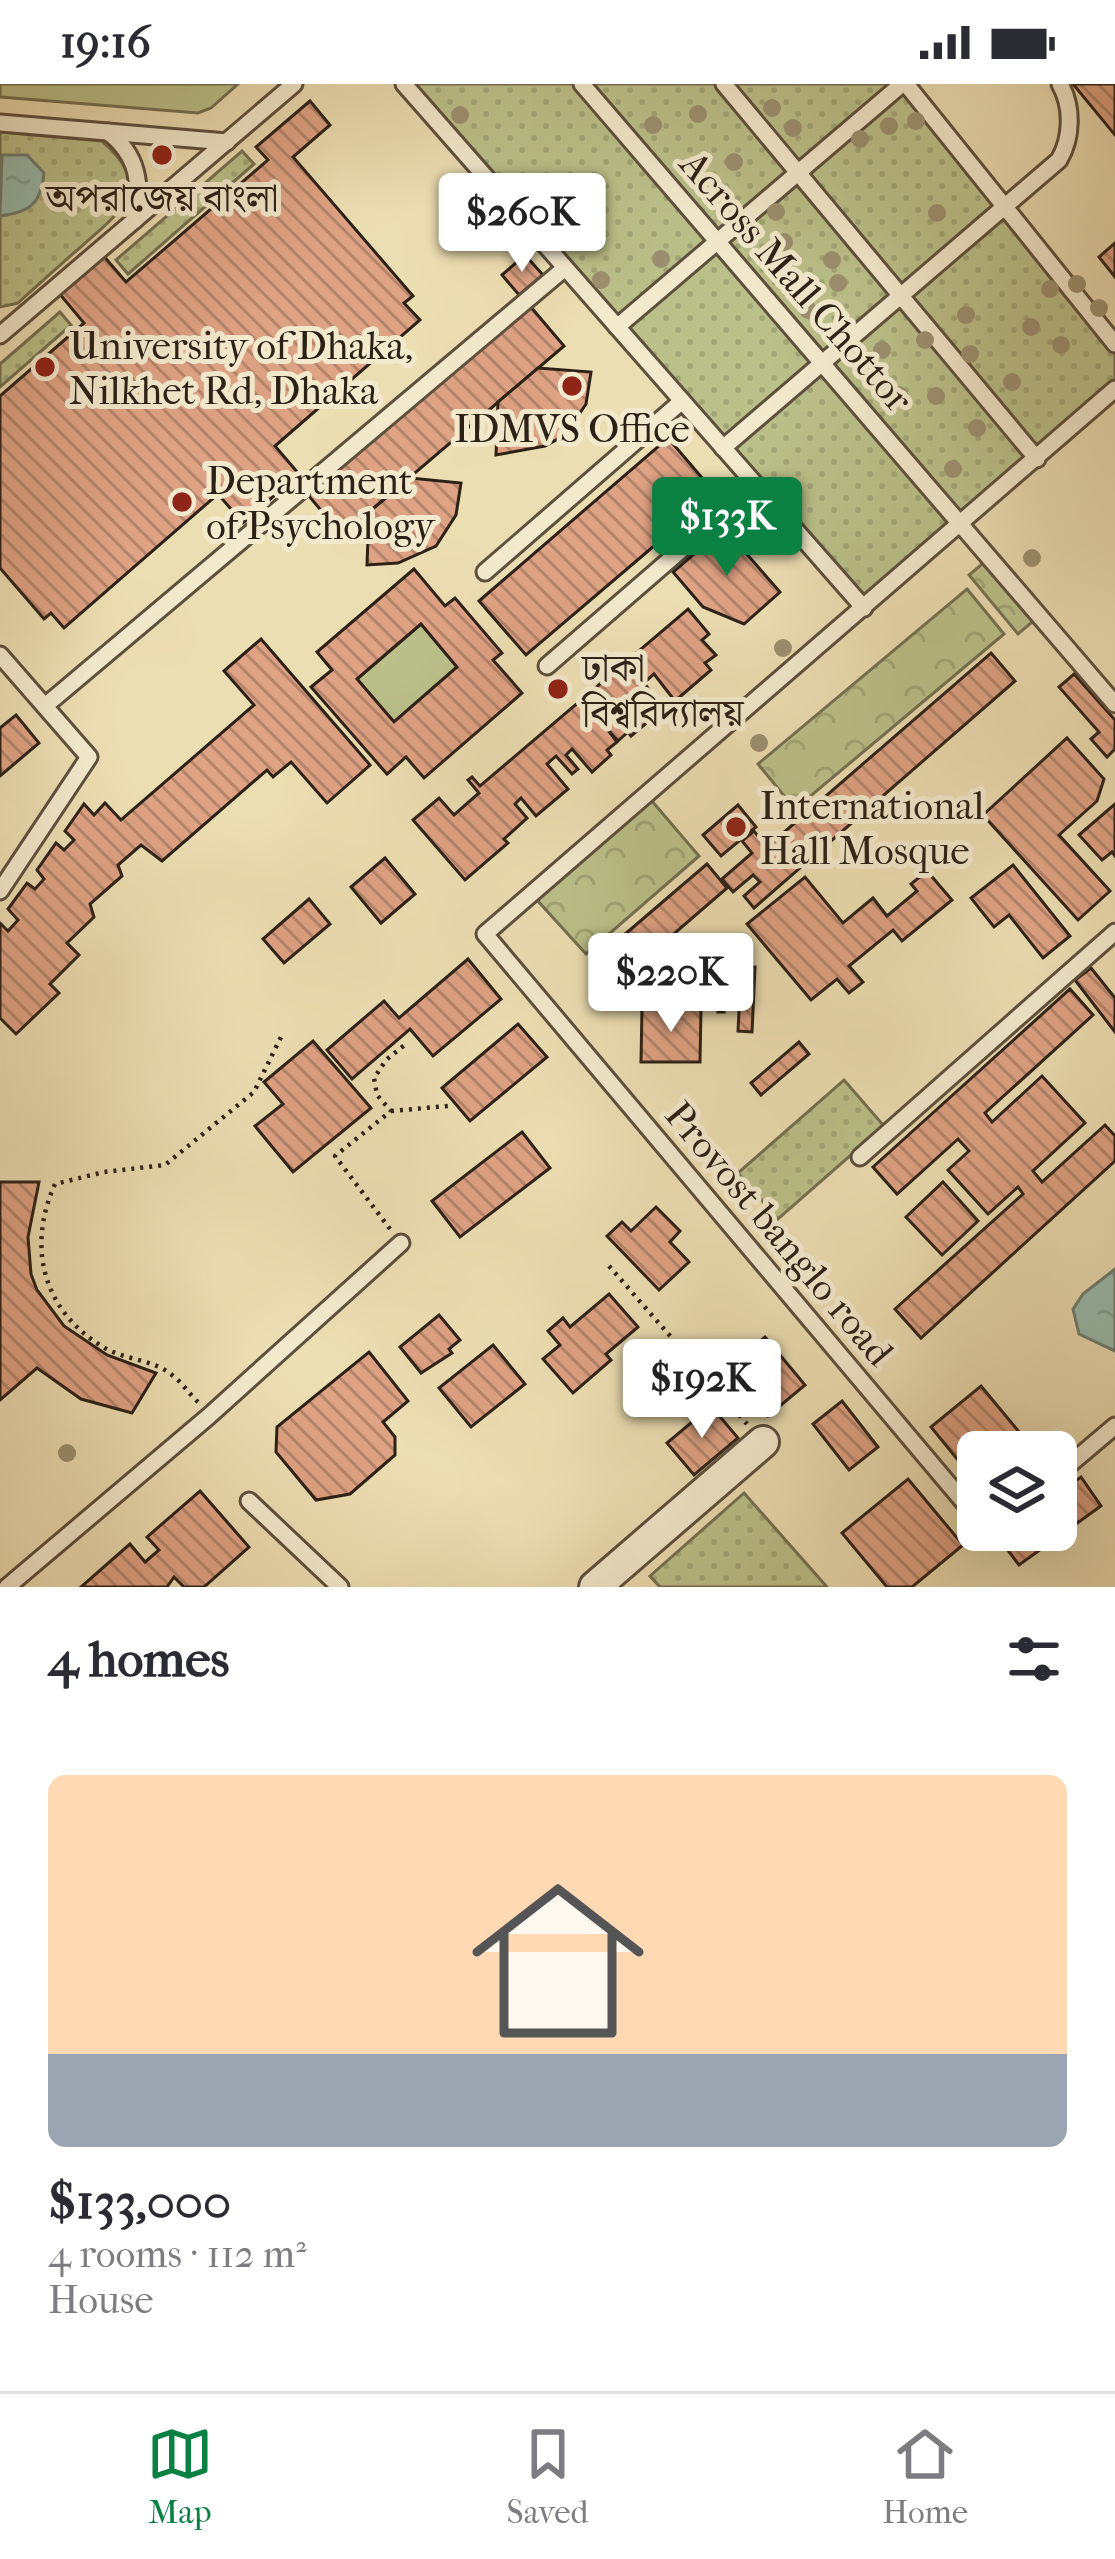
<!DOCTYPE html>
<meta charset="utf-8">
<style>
body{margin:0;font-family:"IM FELL French Canon","Noto Serif Bengali",serif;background:#f2f2f3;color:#2b2b33;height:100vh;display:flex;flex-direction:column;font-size:45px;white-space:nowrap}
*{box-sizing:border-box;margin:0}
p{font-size:39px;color:#7c7c81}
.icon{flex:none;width:66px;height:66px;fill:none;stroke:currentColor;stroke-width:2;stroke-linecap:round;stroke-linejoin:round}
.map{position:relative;height:1503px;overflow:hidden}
.side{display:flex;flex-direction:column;background:#fff;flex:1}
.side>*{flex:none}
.buttons{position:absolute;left:957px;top:1347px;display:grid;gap:24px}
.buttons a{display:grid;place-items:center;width:120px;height:120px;border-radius:18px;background:#fff;box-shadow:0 12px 48px #0002;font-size:60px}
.price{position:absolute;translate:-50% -102px;padding:0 27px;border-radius:12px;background:#fff;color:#222;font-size:39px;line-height:78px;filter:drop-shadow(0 3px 6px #0008)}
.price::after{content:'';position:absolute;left:50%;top:72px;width:36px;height:27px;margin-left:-18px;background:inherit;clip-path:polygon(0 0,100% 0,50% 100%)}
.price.selected{background:#0b8043;color:#fff}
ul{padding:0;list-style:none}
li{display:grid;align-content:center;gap:24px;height:636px;padding:0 48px}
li+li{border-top:3px solid #e1e1e2}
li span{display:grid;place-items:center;height:372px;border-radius:18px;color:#555}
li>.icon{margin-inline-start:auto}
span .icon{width:216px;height:216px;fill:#fffc;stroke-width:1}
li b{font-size:51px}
h2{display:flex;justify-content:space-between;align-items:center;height:144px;padding:0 48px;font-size:51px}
.status{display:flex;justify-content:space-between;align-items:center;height:84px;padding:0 60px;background:#fff;direction:ltr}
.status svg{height:33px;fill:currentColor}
.menu{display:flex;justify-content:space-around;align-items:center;height:168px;border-top:3px solid #e1e1e2;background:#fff;font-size:33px;color:#7c7c81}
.menu a{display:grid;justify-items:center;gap:6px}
.menu .selected{color:#0b8043}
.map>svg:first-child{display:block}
.grass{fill:#bbc08a;stroke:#747050;stroke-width:3}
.forest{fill:url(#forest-crowns);stroke:#747050;stroke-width:3}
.garden{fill:url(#garden-dots);stroke:#747050;stroke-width:3}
.water{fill:url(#water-ripples);stroke:#6e7e72;stroke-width:3}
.building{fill:url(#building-back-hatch);stroke:#2d2116;stroke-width:3;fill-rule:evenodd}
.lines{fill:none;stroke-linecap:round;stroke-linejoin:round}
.service-casing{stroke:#5d503d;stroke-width:21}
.minor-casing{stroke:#5d503d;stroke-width:36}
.path{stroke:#2d2116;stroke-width:4.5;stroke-dasharray:3 6;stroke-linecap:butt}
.service{stroke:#f3eace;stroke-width:15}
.minor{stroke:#f3eace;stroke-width:30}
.tree{fill:#9b9070}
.poi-dot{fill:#8f2418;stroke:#f3eace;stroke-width:4.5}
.labels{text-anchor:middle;stroke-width:10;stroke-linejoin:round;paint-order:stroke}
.poi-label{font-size:39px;fill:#2d2116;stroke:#f3eace;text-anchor:start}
.street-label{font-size:39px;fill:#2d2116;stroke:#f3eace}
</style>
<div class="status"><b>19:16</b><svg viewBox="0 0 49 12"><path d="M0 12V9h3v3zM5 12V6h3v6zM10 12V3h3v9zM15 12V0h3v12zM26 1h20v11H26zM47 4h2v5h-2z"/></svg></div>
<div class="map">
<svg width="1115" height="1503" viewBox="0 0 1115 1503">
<defs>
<pattern id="forest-crowns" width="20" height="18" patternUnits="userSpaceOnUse" patternTransform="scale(3)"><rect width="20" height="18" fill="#bbc08a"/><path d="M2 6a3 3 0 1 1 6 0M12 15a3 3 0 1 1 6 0" fill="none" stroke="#a1a576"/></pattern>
<pattern id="garden-dots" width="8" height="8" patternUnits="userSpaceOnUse" patternTransform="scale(3)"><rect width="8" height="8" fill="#bbc08a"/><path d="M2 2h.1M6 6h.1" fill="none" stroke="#a1a576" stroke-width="1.8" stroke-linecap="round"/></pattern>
<pattern id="water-ripples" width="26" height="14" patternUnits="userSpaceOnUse" patternTransform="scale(3)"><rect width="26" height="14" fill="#99bcaf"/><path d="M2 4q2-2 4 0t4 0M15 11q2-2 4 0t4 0" fill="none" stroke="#84a196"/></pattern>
<pattern id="building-back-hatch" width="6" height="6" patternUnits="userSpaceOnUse" patternTransform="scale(3)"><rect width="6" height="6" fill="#dea284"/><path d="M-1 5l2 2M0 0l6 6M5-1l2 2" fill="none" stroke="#b4846b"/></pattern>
</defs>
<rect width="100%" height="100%" fill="#ecdeb3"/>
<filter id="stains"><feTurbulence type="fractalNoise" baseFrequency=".00167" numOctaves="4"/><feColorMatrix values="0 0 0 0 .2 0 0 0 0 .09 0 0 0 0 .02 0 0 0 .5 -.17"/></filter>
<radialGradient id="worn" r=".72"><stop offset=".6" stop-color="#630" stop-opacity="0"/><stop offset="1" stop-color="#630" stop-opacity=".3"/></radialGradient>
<g class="grass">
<path d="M0 0H238L211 24 198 29 0 13Z"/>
<path d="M421 540 457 583 394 638 357 595Z"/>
</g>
<g class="forest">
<path d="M988 475 1037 534 1018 550 969 491Z"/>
<path d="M967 505 1004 550 795 725 758 680Z"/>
<path d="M651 716 699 772 586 870 537 816Z"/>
</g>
<g class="garden">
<path d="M406 0H579L715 156 617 239Z"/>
<path d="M584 0H719L794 88 719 153Z"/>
<path d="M728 0H897L798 84Z"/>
<path d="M904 4 1002 124 902 208 802 90Z"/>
<path d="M0 48 102 57C155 103 122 127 83 161 61 180 40 199 18 219L0 223Z"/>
<path d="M242 67 254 80 128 190 116 176Z"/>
<path d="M798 94 897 212 824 274 722 157Z"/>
<path d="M1006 129 1115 263V302L1037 370 905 213Z"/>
<path d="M719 160 821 278 723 359 620 243Z"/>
<path d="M902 217 1032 375 963 434 829 279Z"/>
<path d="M60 228 71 241 0 303V280Z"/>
<path d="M824 283 958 438 863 520 727 364Z"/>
<path d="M844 996 884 1042 778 1135 738 1089Z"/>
<path d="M744 1409 827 1503H660L650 1492Z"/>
</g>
<g class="water">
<path d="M2 71H27L44 89C41 120 30 128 0 132Z"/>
<path d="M1115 1185V1267L1079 1250 1073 1225 1083 1210Z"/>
</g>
<g class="building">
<path d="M1073 0H1115V51Z"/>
<path d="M310 17 330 41 293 73 413 212 404 219 420 236 275 362 299 390 243 439 218 410 64 544 51 529 44 535 0 484V312L84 239 58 208 102 170 126 198 268 76 256 63Z"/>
<path d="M1115 159V193L1099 173Z"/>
<path d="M525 171 543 191 519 211 502 191Z"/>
<path d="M530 222 564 262 342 451 308 411Z"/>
<path d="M538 284 591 288 586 320 565 351 545 362 496 371 498 318Z"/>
<path d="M668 354 715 409 671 446 680 457 669 466 661 456 526 571 479 517Z"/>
<path d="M410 394 461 399 456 431 436 462 398 479 367 481 369 428Z"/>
<path d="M724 444 780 508 744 540 703 523 673 488Z"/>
<path d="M414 485 445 522 455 514 502 569 493 576 522 609 424 694 406 673 387 690 311 603 332 586 317 568ZM421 540 457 583 394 638 357 595Z"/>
<path d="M688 525 709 550 702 556 716 571 705 579 711 586 675 617 654 590 644 599 653 611 634 626 640 633 656 620 662 626 631 652 628 648 618 657 608 646 617 658 607 666 611 671 592 688 572 665 566 671 578 685 572 690 556 672 547 680 568 705 536 732 521 714 515 720 527 734 504 755 508 759 465 796 413 736 439 714 454 731 479 709 468 696 472 693 480 702Z"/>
<path d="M261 555 370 681 327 719 291 678 273 693 267 686 162 777 141 761 118 781 122 792 90 820 94 833 67 859 79 871 50 900 59 909 16 950 0 934V839L8 847 18 836 8 825 27 799 35 805 44 795 37 786 56 759 64 766 74 756 65 747 84 720 94 731 105 719 121 736 254 621 224 587Z"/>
<path d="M991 569 1015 597 754 824 744 812 760 798 753 791 733 808 722 795 752 769 742 757 754 747 767 763Z"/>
<path d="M1074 590 1115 636V665L1107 673 1091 655 1099 648 1059 603Z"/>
<path d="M16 631 39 659 0 692V644Z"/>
<path d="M1067 654 1104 695 1097 717 1059 751 1110 807 1078 836 983 731Z"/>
<path d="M1115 720V772L1112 768 1102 776 1079 751Z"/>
<path d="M738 721 756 743 721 772 703 751Z"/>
<path d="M385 774 415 810 381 839 351 803Z"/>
<path d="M707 780 727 804 617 899 596 875Z"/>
<path d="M1013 781 1070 852 1043 874 1009 831 994 843 971 814Z"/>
<path d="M927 787 952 816 902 857 893 846 849 882 863 898 849 909 837 895 811 916 747 840 805 793 843 839 873 814 887 832 917 807 911 800Z"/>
<path d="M309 815 330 840 284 879 263 855Z"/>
<path d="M736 871H749L748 883H755L752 948 738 947 740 908H724V928H718L719 915 677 913V909L695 910V890L709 891V884L735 885Z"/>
<path d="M468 875 501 915 433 972 410 945 352 995 327 966 384 917 399 934Z"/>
<path d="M1091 884 1115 914V948L1075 896Z"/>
<path d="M1070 905 1093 931 985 1029 992 1038 1042 992 1085 1039 1033 1087 1042 1098 1105 1041 1115 1052V1077L921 1254 895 1225 1023 1110 1018 1103 988 1130 948 1086 969 1067 958 1055 897 1110 873 1083Z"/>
<path d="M642 924H701L700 978H641Z"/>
<path d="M518 940 547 973 470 1037 442 1004Z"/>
<path d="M313 957 371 1024 293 1088 255 1042 283 1020 264 998Z"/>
<path d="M799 958 809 970 761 1011 751 999Z"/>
<path d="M522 1048 550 1084 460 1153 432 1117Z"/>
<path d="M0 1098H39L28 1153 31 1190 37 1206 64 1242 107 1271 156 1289 132 1329 81 1315 37 1284 0 1316Z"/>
<path d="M943 1098 978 1137 942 1171 906 1133Z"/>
<path d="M656 1123 680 1147 670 1158 689 1178 659 1206 607 1152 622 1138 631 1147Z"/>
<path d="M609 1210 638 1243 606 1270 611 1276 573 1309 543 1275 560 1261 548 1247 563 1234 570 1243Z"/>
<path d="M439 1231 460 1256 449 1265 452 1269 421 1289 400 1263Z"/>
<path d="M765 1253 805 1301 768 1332 728 1284Z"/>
<path d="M493 1261 525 1300 471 1343 439 1304Z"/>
<path d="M369 1268 408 1317 383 1338 395 1353V1371L350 1410 316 1416 276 1368 277 1343Z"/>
<path d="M981 1302 1020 1349 998 1368H978V1377L966 1386 931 1343Z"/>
<path d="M842 1317 878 1363 849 1386 813 1340Z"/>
<path d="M711 1322 738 1354 694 1391 667 1359Z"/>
<path d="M1081 1393 1101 1422 1019 1481 998 1453 1008 1446H1056V1411Z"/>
<path d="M908 1395 963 1461 912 1503H887L842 1449Z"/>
<path d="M200 1407 249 1463 204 1503H184L174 1493 167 1503H81L130 1460 145 1478 159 1466 147 1453Z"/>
</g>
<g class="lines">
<g class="service-casing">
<g id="service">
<path d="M404 0 864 524"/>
<path d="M582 0 1115 620"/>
<path d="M724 0 1037 375"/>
<path d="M906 0 1115 260"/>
<path d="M0 39 227 58"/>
<path d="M108 48C138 71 142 100 135 136"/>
<path d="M617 243 902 0"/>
<path d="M0 251 294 0"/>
<path d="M723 364 1059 76C1072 54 1073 23 1060 0"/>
<path d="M485 488 682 317"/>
<path d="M0 571 89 673 0 807"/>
<path d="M547 582 756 401"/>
<path d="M45 622 565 184"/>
<path d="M860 1073 1115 848"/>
<path d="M1056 1392 1115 1342"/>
<path d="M249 1417 340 1503"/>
<path d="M978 1435 485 850 1115 305"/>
<path d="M987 1446H991"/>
<path d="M7 1503 209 1332 401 1159"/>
</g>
</g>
<g class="minor-casing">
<path id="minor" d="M595 1503 763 1358"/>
</g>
<g class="path">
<path d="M391 1027 448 1022"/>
<path d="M390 1145 335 1072 391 1027 377 1011 374 994 386 976 407 959"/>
<path d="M609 1182 747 1340"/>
<path d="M198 1318C189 1310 182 1298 172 1291 153 1275 124 1276 103 1263 42 1226 27 1162 55 1100L104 1088 165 1081 254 1008 281 953"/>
</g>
<use href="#service" class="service"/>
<use href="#minor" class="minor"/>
</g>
<g class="tree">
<circle cx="772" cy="24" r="9"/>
<circle cx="698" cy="30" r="9"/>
<circle cx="460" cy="31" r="9"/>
<circle cx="916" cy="37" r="9"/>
<circle cx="653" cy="41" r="9"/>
<circle cx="889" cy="42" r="9"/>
<circle cx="793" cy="44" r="9"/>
<circle cx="860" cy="55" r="9"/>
<circle cx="734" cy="78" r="9"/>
<circle cx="776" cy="128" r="9"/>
<circle cx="937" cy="129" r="9"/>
<circle cx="784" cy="158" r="9"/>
<circle cx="661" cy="175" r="9"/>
<circle cx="770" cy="175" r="9"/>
<circle cx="832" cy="176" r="9"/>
<circle cx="790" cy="194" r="9"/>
<circle cx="601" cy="196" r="9"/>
<circle cx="838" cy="199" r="9"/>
<circle cx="1077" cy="200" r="9"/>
<circle cx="1050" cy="205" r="9"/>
<circle cx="1099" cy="224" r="9"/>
<circle cx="808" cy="226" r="9"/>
<circle cx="966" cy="231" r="9"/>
<circle cx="1031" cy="243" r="9"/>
<circle cx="925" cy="256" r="9"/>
<circle cx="1061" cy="261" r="9"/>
<circle cx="882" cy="266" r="9"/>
<circle cx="970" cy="270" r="9"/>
<circle cx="1012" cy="298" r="9"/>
<circle cx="899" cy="311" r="9"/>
<circle cx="936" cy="312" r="9"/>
<circle cx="977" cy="344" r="9"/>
<circle cx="953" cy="385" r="9"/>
<circle cx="1032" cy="474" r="9"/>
<circle cx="783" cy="564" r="9"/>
<circle cx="759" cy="659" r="9"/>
<circle cx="67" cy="1369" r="9"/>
</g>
<g class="poi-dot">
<circle cx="162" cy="71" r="12"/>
<circle cx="45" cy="283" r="12"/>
<circle cx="572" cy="302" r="12"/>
<circle cx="182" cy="418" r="12"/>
<circle cx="558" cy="605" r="12"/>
<circle cx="736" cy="743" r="12"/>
</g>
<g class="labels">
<g class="poi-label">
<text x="162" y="127" text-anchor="middle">অপরাজেয় বাংলা</text>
<text x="69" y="275">University of Dhaka,<tspan x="69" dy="45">Nilkhet Rd, Dhaka</tspan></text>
<text x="572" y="358" text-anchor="middle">IDMVS Office</text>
<text x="206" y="410">Department<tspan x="206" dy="45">of Psychology</tspan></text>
<text x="582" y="597">ঢাকা<tspan x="582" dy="45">বিশ্ববিদ্যালয়</tspan></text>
<text x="760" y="735">International<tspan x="760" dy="45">Hall Mosque</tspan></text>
</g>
<g class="street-label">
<text transform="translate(797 197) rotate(49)" y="14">Across Mall Chottor</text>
<text transform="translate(780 1149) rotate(50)" y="14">Provost banglo road</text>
</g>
</g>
<rect width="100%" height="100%" filter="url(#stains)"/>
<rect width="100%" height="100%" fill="url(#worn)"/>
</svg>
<div class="buttons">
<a><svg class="icon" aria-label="layers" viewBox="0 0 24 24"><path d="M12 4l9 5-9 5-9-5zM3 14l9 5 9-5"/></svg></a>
</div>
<b class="price" style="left:522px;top:191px">$260K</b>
<b class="price selected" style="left:727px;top:495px">$133K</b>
<b class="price" style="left:671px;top:951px">$220K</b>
<b class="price" style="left:702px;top:1357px">$192K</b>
</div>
<section class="side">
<h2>4 homes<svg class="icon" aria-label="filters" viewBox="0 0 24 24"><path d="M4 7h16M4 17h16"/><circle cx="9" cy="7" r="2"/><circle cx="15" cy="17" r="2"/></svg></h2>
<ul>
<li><span style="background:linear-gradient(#ffd9b3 75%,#9aa5b1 0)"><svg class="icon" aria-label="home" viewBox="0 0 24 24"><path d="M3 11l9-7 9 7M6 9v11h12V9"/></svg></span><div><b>$133,000</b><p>4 rooms · 112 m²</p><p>House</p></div></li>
</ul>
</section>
<nav class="menu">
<a class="selected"><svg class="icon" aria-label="map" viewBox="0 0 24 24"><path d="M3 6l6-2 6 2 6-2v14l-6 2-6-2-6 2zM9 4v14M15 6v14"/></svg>Map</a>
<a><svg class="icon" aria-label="saved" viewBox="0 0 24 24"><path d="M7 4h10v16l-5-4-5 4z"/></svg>Saved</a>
<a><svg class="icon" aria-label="home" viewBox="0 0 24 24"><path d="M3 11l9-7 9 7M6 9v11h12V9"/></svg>Home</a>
</nav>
